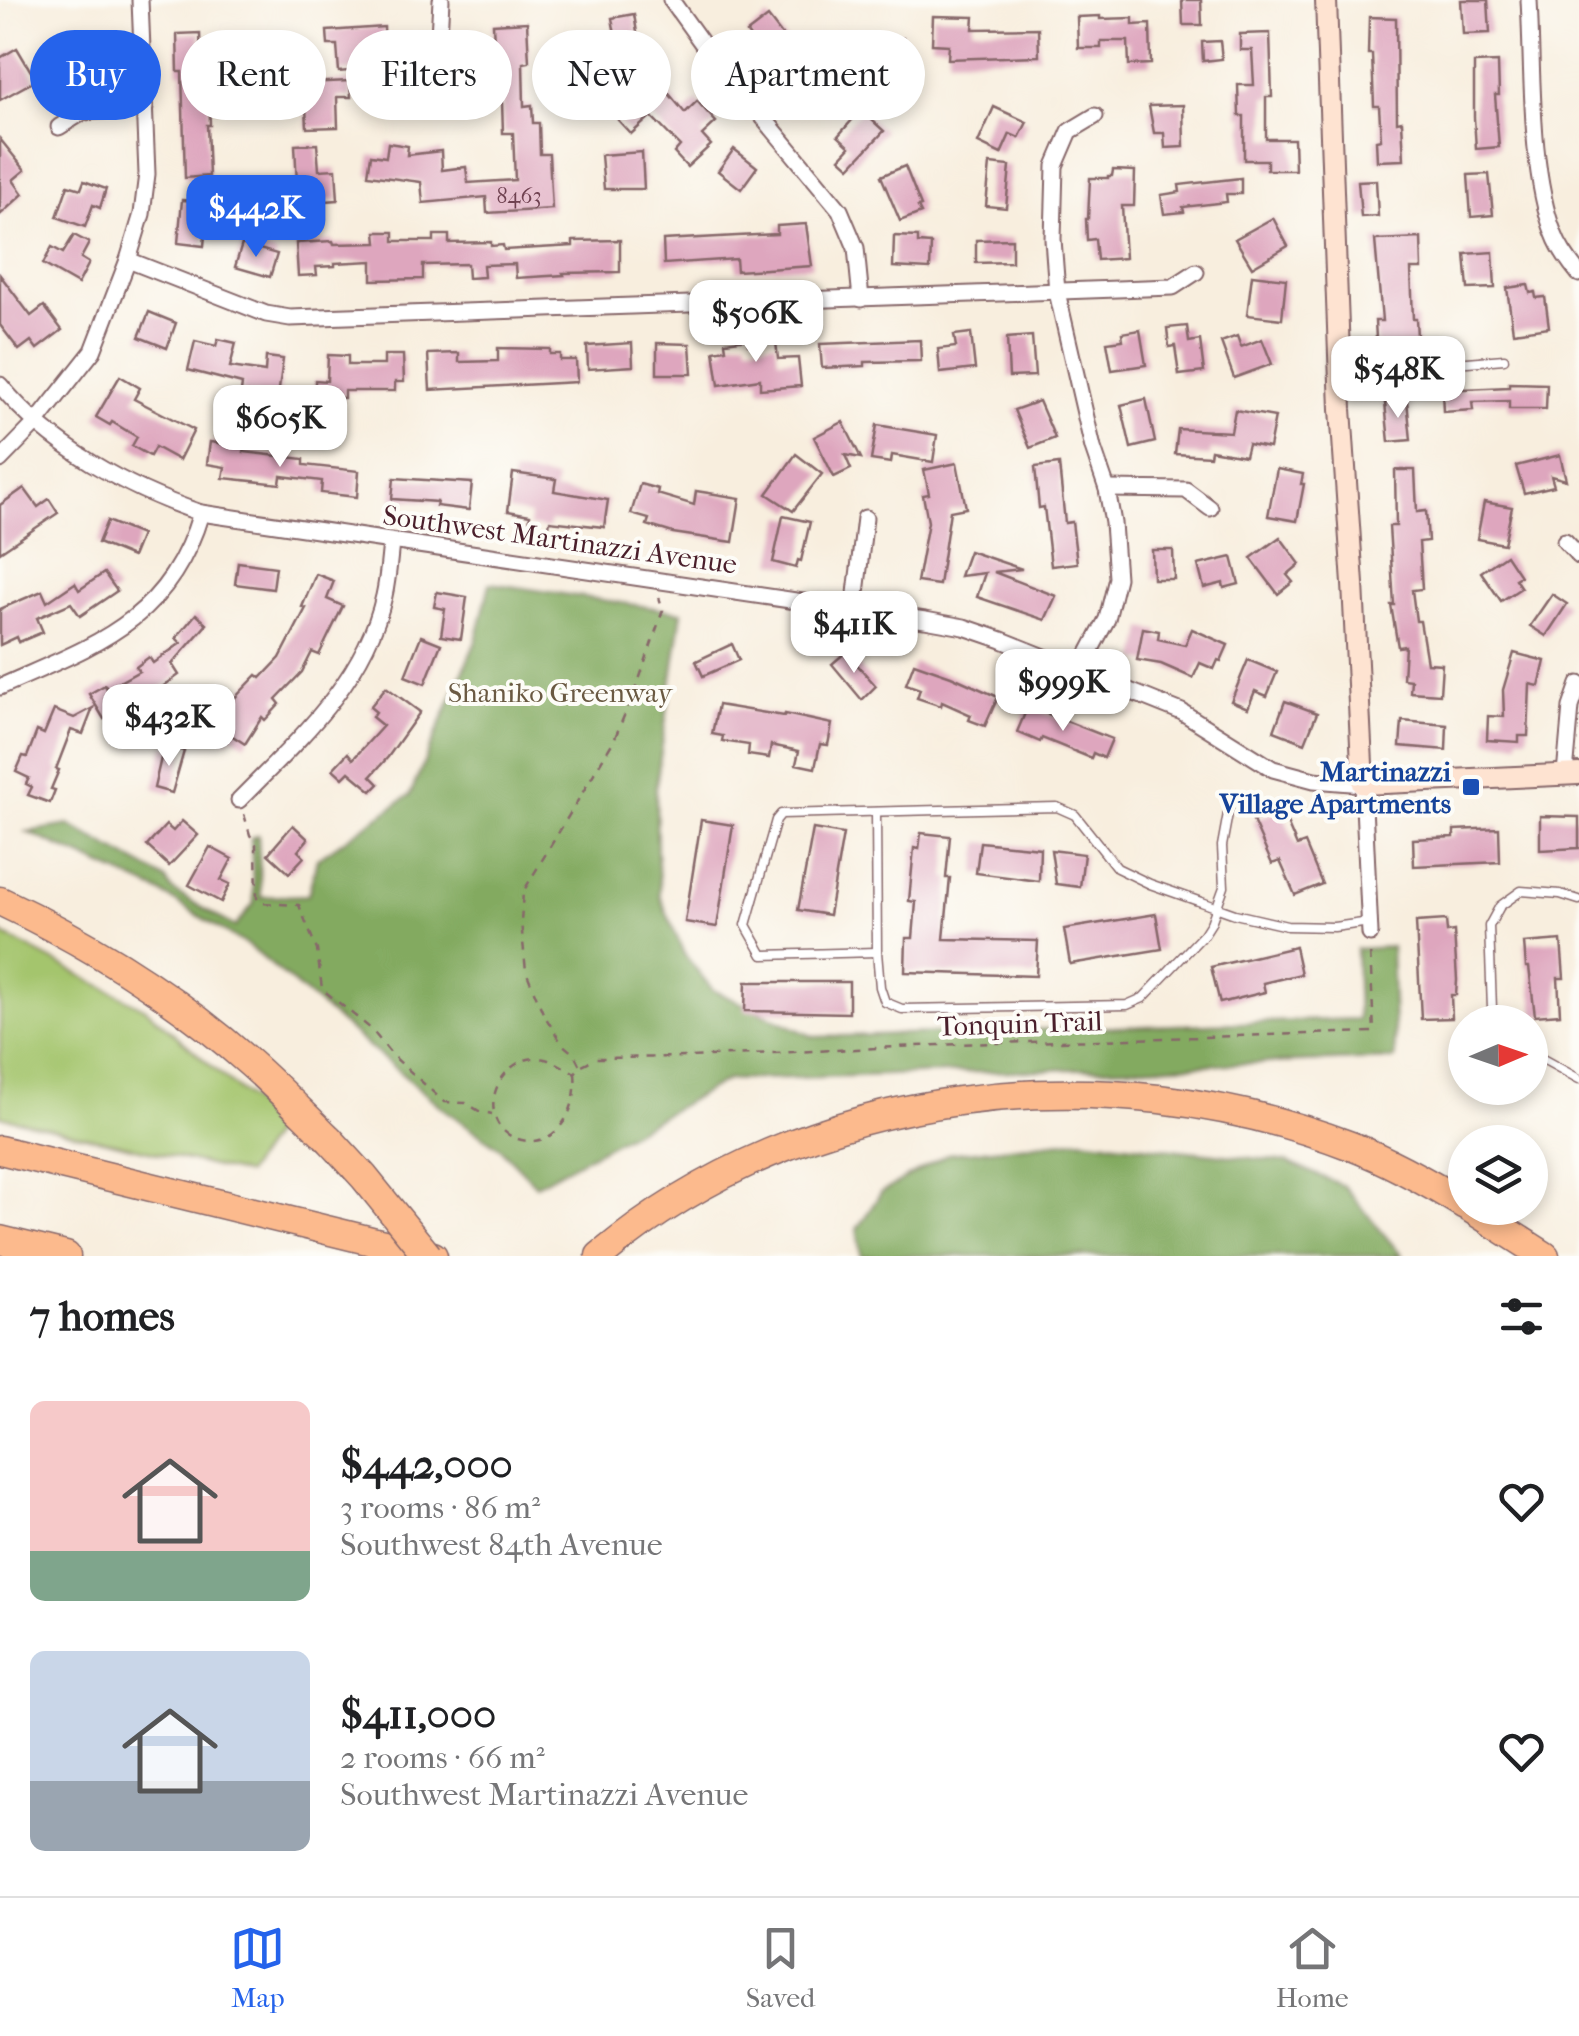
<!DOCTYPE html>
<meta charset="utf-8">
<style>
body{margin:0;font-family:"IM FELL French Canon",serif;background:#f2f2f2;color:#202124;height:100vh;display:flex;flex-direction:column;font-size:38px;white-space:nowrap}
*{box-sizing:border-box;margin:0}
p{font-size:32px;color:#757577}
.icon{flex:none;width:55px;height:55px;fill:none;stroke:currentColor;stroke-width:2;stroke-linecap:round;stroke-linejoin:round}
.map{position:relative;height:1256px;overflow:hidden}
.side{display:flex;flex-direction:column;background:#fff;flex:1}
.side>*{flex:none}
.hud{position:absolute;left:30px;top:30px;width:1000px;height:90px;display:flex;gap:20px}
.needle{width:65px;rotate:88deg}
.buttons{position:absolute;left:1448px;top:1005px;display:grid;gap:20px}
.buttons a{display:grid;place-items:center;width:100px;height:100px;border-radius:50%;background:#fff;box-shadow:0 5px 15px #0003;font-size:50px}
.price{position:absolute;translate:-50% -85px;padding:0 22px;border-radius:20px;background:#fff;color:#222;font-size:32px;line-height:65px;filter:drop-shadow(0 2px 5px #0008)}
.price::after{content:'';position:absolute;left:50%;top:60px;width:30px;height:22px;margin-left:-15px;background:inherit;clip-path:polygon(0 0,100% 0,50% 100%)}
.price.on{background:#2563eb;color:#fff}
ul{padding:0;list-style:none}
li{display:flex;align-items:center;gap:30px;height:250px;padding:0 30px}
li span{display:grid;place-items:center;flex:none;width:280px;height:200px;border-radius:15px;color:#555}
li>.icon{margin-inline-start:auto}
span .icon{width:120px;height:120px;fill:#fffc;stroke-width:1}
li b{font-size:42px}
h2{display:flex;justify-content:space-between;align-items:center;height:120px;padding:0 30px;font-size:42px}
.tag{padding:0 35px;border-radius:45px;background:#fff;box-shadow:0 5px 15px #0003;font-size:35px;line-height:90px}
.tag.on{background:#2563eb;color:#fff}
.tabs{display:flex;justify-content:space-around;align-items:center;height:140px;border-top:2px solid #e0e0e0;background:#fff;font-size:28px;color:#757577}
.tabs a{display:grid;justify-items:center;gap:5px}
.tabs .on{color:#2563eb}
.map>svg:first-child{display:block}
.green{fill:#a4c56d;stroke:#77724c;stroke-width:2.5}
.forest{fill:#83aa60;stroke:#666446;stroke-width:2.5}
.building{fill:#dea6be}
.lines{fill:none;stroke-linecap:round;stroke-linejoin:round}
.lane-casing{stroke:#87676a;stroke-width:11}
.street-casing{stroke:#87676a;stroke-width:19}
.secondary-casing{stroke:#87676a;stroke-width:24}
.highway-casing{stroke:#87676a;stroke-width:31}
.path{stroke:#87676a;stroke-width:2.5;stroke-dasharray:8 8;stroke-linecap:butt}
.lane{stroke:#fff;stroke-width:8}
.street{stroke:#fff;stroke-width:15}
.secondary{stroke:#fee3d1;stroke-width:20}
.highway{stroke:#fcba8d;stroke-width:28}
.highway-bridge-casing{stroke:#87676a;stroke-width:31;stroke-linecap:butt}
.highway-bridge{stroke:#fcba8d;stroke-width:28}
.transit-dot{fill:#1a4fb4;stroke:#fdfcf7;stroke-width:4}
.labels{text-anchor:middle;stroke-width:8;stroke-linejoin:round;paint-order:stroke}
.number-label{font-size:22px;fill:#6f4150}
.street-label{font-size:28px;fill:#4a1f2b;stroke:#fdfcf7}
.park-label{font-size:28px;fill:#6a5942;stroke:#fdfcf7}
.transit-label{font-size:28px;font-weight:bold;fill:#164399;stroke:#fdfcf7;text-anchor:end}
</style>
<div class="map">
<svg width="1579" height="1256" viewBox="0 0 1579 1256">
<rect width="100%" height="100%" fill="#fdfcf7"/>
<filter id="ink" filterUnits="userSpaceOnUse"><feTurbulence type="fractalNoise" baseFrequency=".01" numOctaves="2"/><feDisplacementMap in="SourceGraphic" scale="20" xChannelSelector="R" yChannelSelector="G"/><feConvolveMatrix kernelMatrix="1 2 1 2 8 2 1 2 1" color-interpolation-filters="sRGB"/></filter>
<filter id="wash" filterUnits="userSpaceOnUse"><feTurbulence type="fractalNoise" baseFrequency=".0048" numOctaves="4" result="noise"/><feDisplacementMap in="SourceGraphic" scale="40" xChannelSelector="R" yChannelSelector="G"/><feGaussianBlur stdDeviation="2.25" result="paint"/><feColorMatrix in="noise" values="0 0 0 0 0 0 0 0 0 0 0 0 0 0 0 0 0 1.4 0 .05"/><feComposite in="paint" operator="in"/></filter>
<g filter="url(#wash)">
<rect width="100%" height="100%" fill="#f8eede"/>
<path class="green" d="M0 933 146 1009 279 1125 246 1174 0 1116Z"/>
<g class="forest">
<path d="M490 583 682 612 656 785 657 851 660 896 684 954 713 990 814 1037 1358 1019 1356 949 1391 947 1395 1059 727 1080 536 1185 500 1148 445 1110 250 947 156 890 27 832 69 825 145 867 166 880 172 890 235 927 254 903 251 838 258 835 261 897 308 895 317 859 410 795 476 641Z"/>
<path d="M1081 1139 1287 1162 1344 1186 1402 1256H861L857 1229 881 1193 947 1154Z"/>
</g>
<g id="blocks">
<g class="building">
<path d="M1182 0H1201L1202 25H1183Z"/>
<path d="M1461 0H1488L1490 33 1463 34Z"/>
<path d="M634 14 641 58 620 62 612 18Z"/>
<path d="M933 16 974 17 973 29 1038 28 1039 56 948 59 949 45 932 44Z"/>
<path d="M1100 16V19L1133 18V25L1150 24 1151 64 1129 65 1128 41H1101V48H1078L1077 17Z"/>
<path d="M768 17 799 57 806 52 825 77 794 101 754 50 757 47 747 33Z"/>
<path d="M1369 17 1396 18 1397 122 1402 121 1404 160 1377 161 1376 140 1381 139 1379 106H1374L1372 54H1368Z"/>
<path d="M527 22 529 62 523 63 524 106 532 105 533 123H539L540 154H549L552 209 487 213 486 197 423 203 421 182 368 175 371 155 386 157 388 143 408 146 407 155 441 151 442 170 466 167 468 183 515 180 513 133H503L501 69 478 71 477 46 494 44 493 24Z"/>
<path d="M384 27 385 46 368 48 369 69 339 72 337 45H328L327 31Z"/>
<path d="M200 33 202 90H209L210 125H207L209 176 185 178 182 72H178L177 34Z"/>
<path d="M1270 33 1272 97H1266V139H1294L1295 170H1267V160H1244V116H1239L1238 85H1254L1252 50H1240V34Z"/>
<path d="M903 38 904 64H881V60L869 61 868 39Z"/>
<path d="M1220 41 1222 59 1203 61 1202 42Z"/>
<path d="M99 44 101 77 50 80 48 47Z"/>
<path d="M17 48 36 80 0 100V58Z"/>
<path d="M1498 62 1499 95H1495L1499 147 1476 149 1474 117V63Z"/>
<path d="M644 75 647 94 660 83 685 113 697 101 716 122 702 135 711 145 687 167 674 153 680 146 651 116 631 134 618 120 633 105 623 93Z"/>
<path d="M350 81 351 97H337L338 127 307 128 305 83Z"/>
<path d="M1183 105 1184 147 1165 148 1164 133H1154L1149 106Z"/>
<path d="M994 107 1027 122 1019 138 1010 134 1001 154 978 143Z"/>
<path d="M861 110 884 131 850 167 840 158 850 147 838 136Z"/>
<path d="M0 139 25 170 13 180 23 194 0 215Z"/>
<path d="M317 144 319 170 336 169 338 200 298 203 295 145Z"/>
<path d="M734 149 757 167 741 189 718 171Z"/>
<path d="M642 152 644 189H604L601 155Z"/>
<path d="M990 164 1010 166 1006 208 986 206Z"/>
<path d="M905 166 921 206 918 207 921 213 900 221 881 176Z"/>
<path d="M1113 170 1135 171 1134 206H1122L1125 258 1097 260 1095 239 1087 240 1086 219H1088L1090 178H1108V176H1112Z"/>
<path d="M1489 174 1493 215 1471 217 1468 175Z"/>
<path d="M1241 178V194H1226L1227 202 1183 207 1184 212 1164 214 1161 195 1180 192 1179 185Z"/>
<path d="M1376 180 1378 216 1361 217 1358 181Z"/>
<path d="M84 181 106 189 100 208 93 205 85 227 57 217 68 185 81 189Z"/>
<path d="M182 200 208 202 204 246 178 243Z"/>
<path d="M1273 218 1288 246 1252 267 1235 239Z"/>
<path d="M806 224 812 266 737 271 736 259 664 264 663 240 777 234V226Z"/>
<path d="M376 232H394V241H434V235H449V243L491 242V246L503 245 504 250 573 246V241L620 240V272L563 273 564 275 516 278 515 264 483 265 484 277 468 278 467 264 423 265V279L372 280V261L335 263V266L316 267 317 275 298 276 296 243 333 241 334 244 377 243Z"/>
<path d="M74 235 89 243 81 258 89 263 78 284 43 264 52 247 63 253Z"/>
<path d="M894 236 918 237V243L931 244 930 269 893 267Z"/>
<path d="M1421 238 1422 269H1411L1413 319H1416L1418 354 1377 356 1375 321H1382L1375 240Z"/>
<path d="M1012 239V262L976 263V240Z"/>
<path d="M242 244 277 254 270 277 235 267Z"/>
<path d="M1493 252 1495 288 1468 289 1465 254Z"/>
<path d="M0 275 31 316 44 306 62 330 37 349 31 341 19 350 0 325Z"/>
<path d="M1252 275 1286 279 1282 319 1247 315Z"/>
<path d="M1528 285 1530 293 1535 292 1536 298 1545 297 1549 327 1513 332 1507 288Z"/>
<path d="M149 312 176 323 167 348 139 337Z"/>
<path d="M1187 326 1189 342 1200 340 1204 372 1179 375 1175 346 1169 347 1167 328Z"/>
<path d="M1140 330 1146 365 1112 370 1107 342 1123 340 1122 333Z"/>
<path d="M971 333 975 369 940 373 938 349 956 347 954 335Z"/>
<path d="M1032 336 1035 376 1009 377 1007 338Z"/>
<path d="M1237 336 1241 347 1262 339 1272 364 1234 378 1221 342Z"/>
<path d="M218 339 236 343 230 367 265 372 266 357 283 359 278 397 241 392 242 384 188 370 195 341 216 346Z"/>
<path d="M747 339 748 345 776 342 778 359 798 358 801 386 760 389V379L719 385 714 351 726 349 725 342Z"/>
<path d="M920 340 921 361 865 362V366L822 368 820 344Z"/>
<path d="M632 343 633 366 588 369 587 346Z"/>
<path d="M657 343 690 344 692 374H657Z"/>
<path d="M498 348 550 349V354H560V360H576L577 382 430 390 428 354 459 353V362L498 361Z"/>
<path d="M328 355 348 356V365H384V355H403L404 382H395V391H344V398L315 397V380L327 381Z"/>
<path d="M120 376 140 388 134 399 194 430 179 460 155 447 150 456 132 446 137 437 112 422 110 425 96 417Z"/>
<path d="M1509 383 1547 384 1546 409H1509V401L1472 402 1473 410 1443 412 1442 390 1509 387Z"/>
<path d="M1146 399 1155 442 1131 448 1121 405Z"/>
<path d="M1407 400 1411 440 1389 442 1385 403Z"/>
<path d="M1039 401 1055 438 1030 448 1014 410Z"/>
<path d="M1235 410 1275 417 1269 448 1248 444 1245 456 1211 450 1210 456 1175 454 1178 429 1231 432Z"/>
<path d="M843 422 861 458 845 455 851 469 834 477 814 437Z"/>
<path d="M877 425 937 435 933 462 892 455 891 463 871 460Z"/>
<path d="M210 442 245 447 244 452 304 459V465L359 471 357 497 321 493 322 481 281 476 280 484 223 478 225 467 207 464Z"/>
<path d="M796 454 822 474 793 511 767 494Z"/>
<path d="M1560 455 1566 480 1551 476 1554 486 1524 493 1516 466Z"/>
<path d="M957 463 966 508 950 511 939 585 917 582 928 522 923 495 929 494 924 470Z"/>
<path d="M1059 464 1065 523 1072 522 1077 563 1051 566 1044 507 1039 508 1035 467Z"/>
<path d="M1277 469 1303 474 1301 484H1304L1297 521 1268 516Z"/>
<path d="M1395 470H1415L1417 512 1426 511 1428 541 1419 542 1422 589 1412 590 1416 621H1420L1427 663 1442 664 1440 694 1410 692 1411 680 1403 679 1405 646 1398 647 1391 605H1394L1389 526H1396Z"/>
<path d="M513 473 556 479 554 491 608 500 604 527 550 521 548 529 529 526 530 515 508 511Z"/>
<path d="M394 478 472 483 469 510 436 506 437 502 392 499Z"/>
<path d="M640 484 658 489 657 494 694 505 696 491 740 498 733 542 673 533 647 525 649 519 631 514Z"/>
<path d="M24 488 38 507 49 499 58 513 0 552V505Z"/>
<path d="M1484 502 1512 507 1504 544 1477 539Z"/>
<path d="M783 516 810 522 801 561 798 560 796 568 773 562Z"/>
<path d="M107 521 141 535 132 557 98 543Z"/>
<path d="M1280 537 1300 564 1287 575 1293 582 1278 594 1251 558Z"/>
<path d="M1152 550H1173L1174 579H1153Z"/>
<path d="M969 551 1022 569 994 572 1056 596 1045 620 977 597 985 573 960 576Z"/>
<path d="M1506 555 1520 576 1515 579 1521 588 1501 601 1481 572Z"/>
<path d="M1232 557 1239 584 1224 588 1223 583 1204 588 1198 565Z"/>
<path d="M238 562 276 567 273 589 235 584Z"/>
<path d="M104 573 117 591 80 616 71 603 37 618 43 632 19 642 17 637 0 645V609L42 591 47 602 75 583 79 590Z"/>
<path d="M316 574 334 581 327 599 343 606 319 655 312 652 302 672 276 699 280 704 265 720 262 717 245 744 231 735 227 741 205 728 221 702 227 706 257 675 261 678 280 658 306 608 302 607Z"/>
<path d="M437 592 467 597 461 639 441 636 445 609 434 607Z"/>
<path d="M1552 594 1567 604 1546 636 1530 626Z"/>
<path d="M196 614 207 624 172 664 179 675 158 690 104 719 89 694 105 685 107 689 139 671 136 667 149 657 153 663 181 643 176 638Z"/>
<path d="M1143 628 1159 631 1158 639 1185 645 1192 629 1228 645 1221 661 1218 660 1214 669 1200 663 1193 678 1161 664 1137 660Z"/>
<path d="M421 636 441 644 425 684 405 676Z"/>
<path d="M732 644 739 660 703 676 696 661Z"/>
<path d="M846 652 876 686 862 700 832 664Z"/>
<path d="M1514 653 1545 661 1539 686 1530 684 1528 736H1519V742L1487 740 1488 716 1504 717 1503 690Z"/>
<path d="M1248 660 1277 672 1267 696 1255 691 1248 708 1231 701Z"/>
<path d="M914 663 951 676 998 697 985 726 969 720 971 715 942 702 941 706 917 698 920 689 906 684Z"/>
<path d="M386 687 420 712 388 757 371 776 379 784 372 791 349 772 343 778 333 769 348 753 353 759 383 726 372 717 376 712 370 707Z"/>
<path d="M1285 701 1317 713 1305 743 1274 731Z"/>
<path d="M718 705 784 716 785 714 832 724 828 745 820 744 815 768 796 764 799 751 771 745 769 758 748 755 749 745 722 741 723 736 712 734Z"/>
<path d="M1028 706 1112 739 1104 758 1093 753 1091 758 1042 738 1040 742 1017 732Z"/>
<path d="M93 708 83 734 71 730 56 769 59 770 51 789 55 790 50 803 28 795 32 787 26 784 29 778 16 772 23 756 27 757 37 731 44 734 54 710 74 718Z"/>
<path d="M1402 721 1447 725 1446 750 1400 746Z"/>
<path d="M164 745 184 751 172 793 154 788Z"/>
<path d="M1281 809 1297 846 1305 843 1322 884 1295 895 1280 861 1272 864 1253 821Z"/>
<path d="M1540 816 1579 817V848L1540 850Z"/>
<path d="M701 820 733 825 717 927 685 922Z"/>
<path d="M182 821 198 835 169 866 147 846 166 825 173 831Z"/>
<path d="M293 825 308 839 298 851 304 857 289 873 268 854Z"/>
<path d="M1499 828 1500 862 1414 866 1413 839 1454 837V830Z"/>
<path d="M813 829 843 834 829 915 798 910Z"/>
<path d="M921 833 950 836 946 878H950L944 939 1038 941 1036 976 905 972 906 938H913L916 902 909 901 914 848 919 849Z"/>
<path d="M980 842 1040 848 1039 881 976 873Z"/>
<path d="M210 847 232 859 221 880 230 884 221 902 189 885Z"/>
<path d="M1051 850 1084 854 1080 887 1056 884Z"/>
<path d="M1156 914 1162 949 1070 964 1064 929Z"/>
<path d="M1446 920 1447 932 1454 931 1457 980 1456 995H1451L1452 1018 1421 1019 1416 922Z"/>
<path d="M1561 940 1564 978H1558L1560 1014 1535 1016 1529 967H1526L1524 943Z"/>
<path d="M1295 947 1301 974 1263 983 1265 992 1220 1003 1211 967Z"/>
<path d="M746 982H849V1013L745 1011Z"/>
</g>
</g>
</g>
<g filter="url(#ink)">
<use href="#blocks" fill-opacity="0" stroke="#87676a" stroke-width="2.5"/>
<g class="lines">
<g class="lane-casing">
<g id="lane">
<path d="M1344 372 1504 359"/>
<path d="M876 812 877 952 880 987 885 1002 902 1009 1127 1005 1143 998 1204 934 1211 923 1224 887 1222 846 1229 808"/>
<path d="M877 952 763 955 746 925 776 820 781 814 1057 807 1075 815 1117 868 1150 884 1235 914 1287 926 1334 927 1370 922"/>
<path d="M1496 1022 1492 1009 1489 926 1500 906 1521 891 1560 894 1579 900"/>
<path d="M1530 1052 1579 1079"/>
</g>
</g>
<g class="street-casing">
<g id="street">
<path d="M671 0 704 46 840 210 856 248 861 299"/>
<path d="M1529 0C1533 69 1529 170 1554 234 1559 248 1570 263 1579 274"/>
<path d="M415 93 438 55 441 0"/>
<path d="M59 127 83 112 145 108"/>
<path d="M128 260 266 314 290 318 1173 287 1196 272"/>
<path d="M0 385C50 446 126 488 201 513L925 620 964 627 1002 640 1182 712 1273 769 1314 780 1363 784 1370 934"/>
<path d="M0 460 36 423 93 351 128 260 142 214 147 174 140 0"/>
<path d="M1107 489 1186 490 1210 508"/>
<path d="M1565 541 1579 556"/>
<path d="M854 610 865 518"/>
<path d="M1080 670 1107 619 1117 578 1113 523 1107 489 1093 448 1057 292 1053 239 1055 166 1070 131 1095 116"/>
<path d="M0 687C94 645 168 623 201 513"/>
<path d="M1565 774 1571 707 1579 684"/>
<path d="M239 800C297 741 365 681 384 596 388 579 389 560 391 543"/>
</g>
</g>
<g class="secondary-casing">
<path id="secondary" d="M1326 0 1341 409 1353 584 1363 784 1579 774"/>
</g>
<g class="highway-casing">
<g id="highway">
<path d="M0 901C89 943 177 998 251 1064 278 1088 303 1114 329 1139"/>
<path d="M0 1150 433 1256"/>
<path d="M1470 1208 1545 1256"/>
<path d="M0 1240 66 1256"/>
<path d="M600 1256C806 1084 1103 1051 1351 1146 1390 1161 1429 1183 1465 1205"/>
</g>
</g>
<g class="path">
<path d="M244 814 250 835 256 844 257 898 261 903 299 905 317 950 322 989 371 1029 392 1055 444 1102 466 1103 479 1111 492 1114"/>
<path d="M579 1064 574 1054 562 1044 543 1013 526 971 521 922 523 892 614 740 639 680 663 610 659 597"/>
<path d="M575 1073C577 1093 572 1116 556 1131 537 1150 498 1141 494 1112 489 1087 511 1057 538 1058 550 1058 564 1067 575 1073L580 1066 596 1058 690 1057 959 1044 1374 1032 1370 950"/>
</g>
<use href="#lane" class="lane"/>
<use href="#street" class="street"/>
<use href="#secondary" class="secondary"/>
<use href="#highway" class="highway"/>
<g class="highway-bridge-casing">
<path id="highway-bridge" d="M329 1139 364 1177 428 1256"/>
</g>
<use href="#highway-bridge" class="highway-bridge"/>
</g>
</g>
<rect class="transit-dot" x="1461" y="777" width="20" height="20" rx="5"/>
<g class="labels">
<g class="number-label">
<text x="519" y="203">8463</text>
</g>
<g class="street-label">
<text transform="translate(560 539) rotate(8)" y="10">Southwest Martinazzi Avenue</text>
<text transform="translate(1020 1023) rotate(-2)" y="10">Tonquin Trail</text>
</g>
<g class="park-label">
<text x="560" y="702">Shaniko Greenway</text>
</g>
<g class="transit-label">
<text x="1451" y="781">Martinazzi<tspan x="1451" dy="32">Village Apartments</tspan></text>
</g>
</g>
</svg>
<div class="buttons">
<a><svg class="needle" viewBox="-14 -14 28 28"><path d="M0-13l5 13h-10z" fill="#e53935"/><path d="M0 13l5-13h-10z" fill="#757577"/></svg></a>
<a><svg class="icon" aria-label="layers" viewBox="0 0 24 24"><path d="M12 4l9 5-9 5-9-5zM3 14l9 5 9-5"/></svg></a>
</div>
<b class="price on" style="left:256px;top:260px">$442K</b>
<b class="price" style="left:756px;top:365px">$506K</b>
<b class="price" style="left:1398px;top:421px">$548K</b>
<b class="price" style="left:280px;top:470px">$605K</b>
<b class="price" style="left:854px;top:676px">$411K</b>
<b class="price" style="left:1063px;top:734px">$999K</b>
<b class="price" style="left:169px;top:769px">$432K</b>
<div class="hud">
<a class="tag on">Buy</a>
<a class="tag">Rent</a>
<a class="tag">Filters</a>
<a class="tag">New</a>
<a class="tag">Apartment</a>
</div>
</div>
<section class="side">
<h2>7 homes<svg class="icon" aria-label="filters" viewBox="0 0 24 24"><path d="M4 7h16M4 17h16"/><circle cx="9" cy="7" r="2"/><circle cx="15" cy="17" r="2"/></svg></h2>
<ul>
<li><span style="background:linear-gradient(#f6c9c9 75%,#7fa58c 0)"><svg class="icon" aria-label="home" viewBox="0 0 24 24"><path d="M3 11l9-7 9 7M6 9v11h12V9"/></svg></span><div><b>$442,000</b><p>3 rooms · 86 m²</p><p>Southwest 84th Avenue</p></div><svg class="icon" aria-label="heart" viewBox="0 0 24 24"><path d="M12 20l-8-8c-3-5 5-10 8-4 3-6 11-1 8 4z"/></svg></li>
<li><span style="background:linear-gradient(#c9d6e8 65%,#9aa5b1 0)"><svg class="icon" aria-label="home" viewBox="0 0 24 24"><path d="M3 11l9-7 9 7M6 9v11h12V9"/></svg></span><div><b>$411,000</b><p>2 rooms · 66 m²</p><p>Southwest Martinazzi Avenue</p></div><svg class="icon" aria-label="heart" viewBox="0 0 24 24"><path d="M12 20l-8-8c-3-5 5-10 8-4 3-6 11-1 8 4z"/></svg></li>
</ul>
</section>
<nav class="tabs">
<a class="on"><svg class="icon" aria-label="map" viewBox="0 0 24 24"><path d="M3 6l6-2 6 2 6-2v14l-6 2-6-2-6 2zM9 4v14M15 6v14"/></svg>Map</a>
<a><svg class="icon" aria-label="saved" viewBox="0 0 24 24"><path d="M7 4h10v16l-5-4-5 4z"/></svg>Saved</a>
<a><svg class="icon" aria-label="home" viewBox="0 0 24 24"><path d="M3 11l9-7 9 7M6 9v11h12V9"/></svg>Home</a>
</nav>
